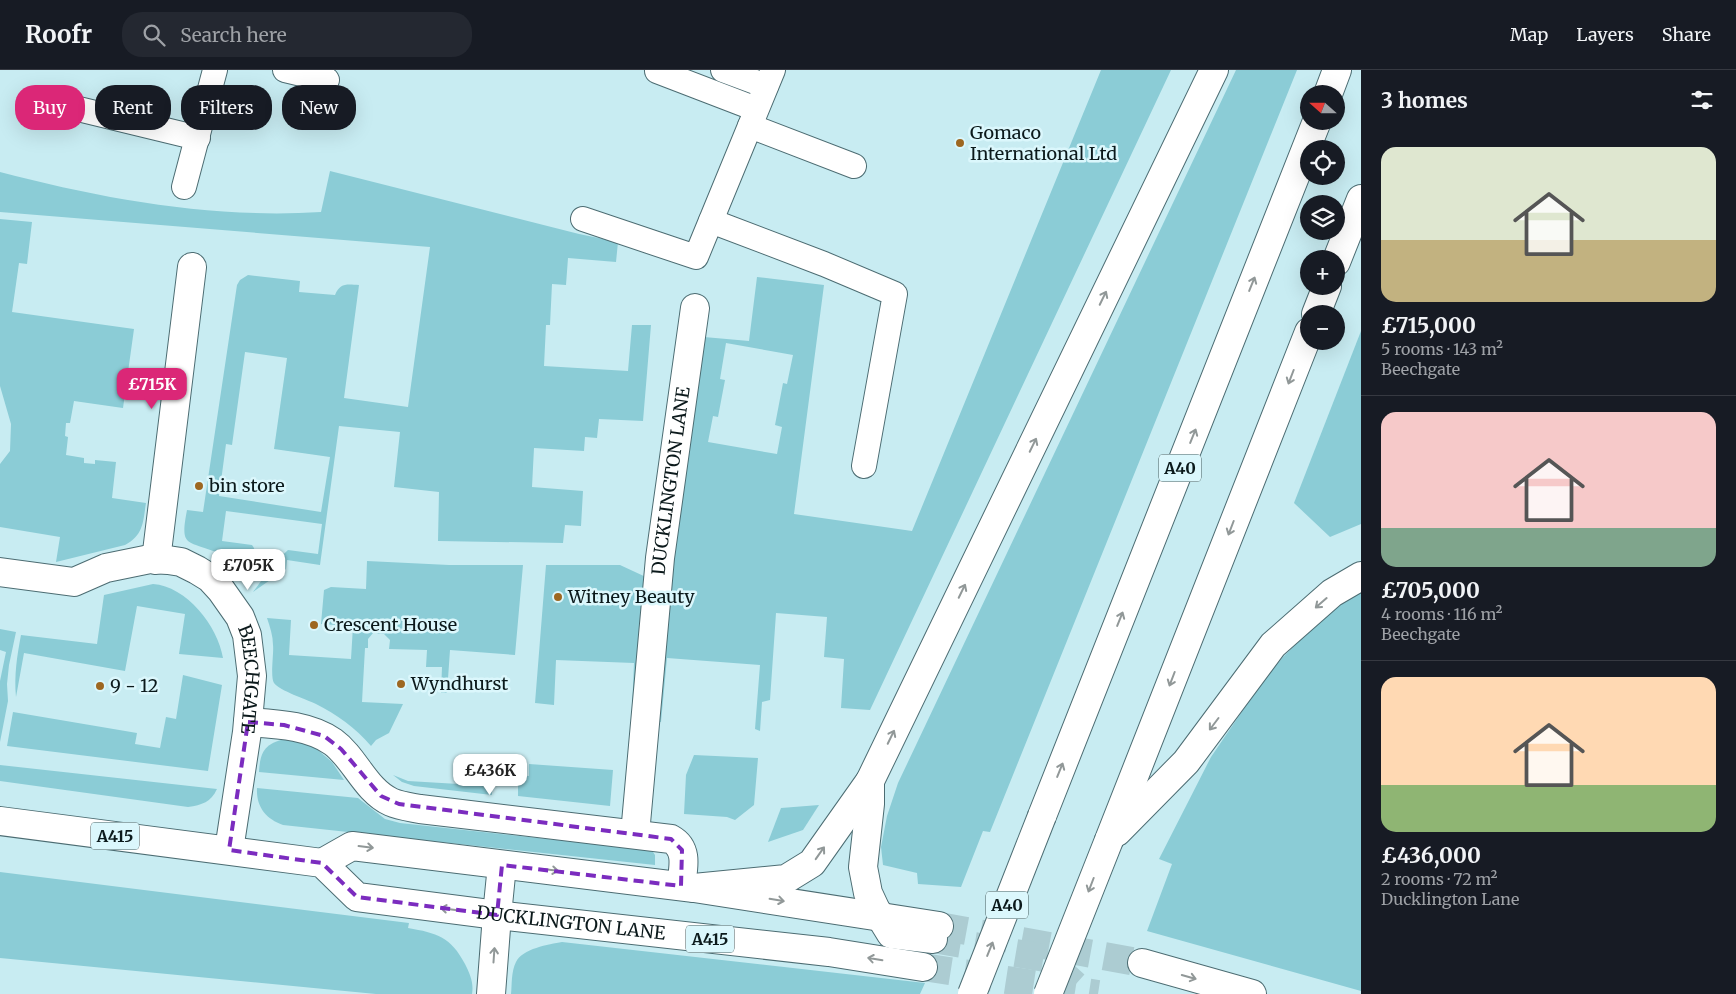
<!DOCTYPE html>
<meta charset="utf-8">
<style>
body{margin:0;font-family:Merriweather,serif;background:#242831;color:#f1f3f6;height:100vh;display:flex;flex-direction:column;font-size:19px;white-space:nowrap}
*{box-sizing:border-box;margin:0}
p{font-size:16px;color:#9ea1a6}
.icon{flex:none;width:28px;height:28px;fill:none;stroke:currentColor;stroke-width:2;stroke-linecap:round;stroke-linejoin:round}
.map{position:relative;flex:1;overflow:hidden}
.details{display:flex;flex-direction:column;background:#171b24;width:375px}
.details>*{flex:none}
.banner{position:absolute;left:15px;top:15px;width:475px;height:45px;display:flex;gap:10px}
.needle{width:32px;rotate:291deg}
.controls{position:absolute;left:1300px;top:15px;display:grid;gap:10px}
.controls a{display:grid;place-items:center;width:45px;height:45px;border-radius:50%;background:#171b24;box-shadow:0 5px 20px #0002;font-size:25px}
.price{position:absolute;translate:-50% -42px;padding:0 11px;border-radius:10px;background:#fff;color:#222;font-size:16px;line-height:32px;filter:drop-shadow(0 1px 2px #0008)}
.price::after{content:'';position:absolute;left:50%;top:30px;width:15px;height:11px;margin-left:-8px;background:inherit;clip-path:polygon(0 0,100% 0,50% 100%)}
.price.on{background:#db2777;color:#fff}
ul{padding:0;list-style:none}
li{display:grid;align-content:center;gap:10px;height:265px;padding:0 20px}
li+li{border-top:1px solid #363941}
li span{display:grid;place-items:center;height:155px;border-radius:15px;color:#555}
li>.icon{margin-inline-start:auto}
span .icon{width:90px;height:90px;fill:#fffc;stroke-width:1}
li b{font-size:21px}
h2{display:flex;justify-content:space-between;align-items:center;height:60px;padding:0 20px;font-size:21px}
.pill{padding:0 18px;border-radius:20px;background:#171b24;box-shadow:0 5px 20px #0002;font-size:18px;line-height:45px}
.pill.on{background:#db2777;color:#fff}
header{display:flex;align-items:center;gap:30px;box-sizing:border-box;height:70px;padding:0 25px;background:#171b24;border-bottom:1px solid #363941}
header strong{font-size:24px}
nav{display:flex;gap:28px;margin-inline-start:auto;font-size:18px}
.search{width:350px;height:45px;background:#242831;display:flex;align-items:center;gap:12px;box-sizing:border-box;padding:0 18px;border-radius:20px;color:#9ea1a6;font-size:19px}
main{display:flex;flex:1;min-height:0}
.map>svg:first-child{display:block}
.green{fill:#8bccd6;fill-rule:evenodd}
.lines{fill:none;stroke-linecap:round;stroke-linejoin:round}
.primary-tunnel{stroke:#acccd2;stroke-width:28;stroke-dasharray:28 14;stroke-linecap:butt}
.highway-tunnel{stroke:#acccd2;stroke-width:28;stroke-dasharray:28 14;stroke-linecap:butt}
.lane-casing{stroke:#4c6c72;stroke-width:26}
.street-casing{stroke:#4c6c72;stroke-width:30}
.primary-casing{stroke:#4c6c72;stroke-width:30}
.highway-casing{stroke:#4c6c72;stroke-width:30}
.lane{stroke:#fff;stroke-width:24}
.street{stroke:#fff;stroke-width:28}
.primary{stroke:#fff;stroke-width:28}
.highway{stroke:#fff;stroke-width:28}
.highway-bridge-casing{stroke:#4c6c72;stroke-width:30;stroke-linecap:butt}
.highway-bridge{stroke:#fff;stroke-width:28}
.oneway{stroke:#919898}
.marked{fill:none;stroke:#7b2cbf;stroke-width:4;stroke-dasharray:10 6;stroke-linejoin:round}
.poi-dot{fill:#9d6721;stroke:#dbf7fc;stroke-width:2}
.labels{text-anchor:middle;stroke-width:5;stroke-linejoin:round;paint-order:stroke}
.shield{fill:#dbf7fc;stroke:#495c5e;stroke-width:1}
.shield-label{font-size:16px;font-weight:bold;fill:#0b191b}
.poi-label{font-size:18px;fill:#0b191b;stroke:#dbf7fc;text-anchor:start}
.street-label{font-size:18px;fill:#0b191b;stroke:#dbf7fc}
</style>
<header>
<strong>Roofr</strong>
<div class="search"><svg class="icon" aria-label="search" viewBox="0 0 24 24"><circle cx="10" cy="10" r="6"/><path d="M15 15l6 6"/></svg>Search here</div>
<nav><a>Map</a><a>Layers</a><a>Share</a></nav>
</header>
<main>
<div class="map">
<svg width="1361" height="924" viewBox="0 0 1361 924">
<rect width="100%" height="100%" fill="#c8ecf2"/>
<g class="green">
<path d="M1101 0H1171L870 640 841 638 844 589 824 587 827 547 776 543 770 630 762 632 760 661 755 659 760 595 667 588 661 652H656L663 549 704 267 749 271 757 207 824 215 794 444 912 461ZM726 273 793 285 787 314 783 313 775 355 782 357 777 384 708 372 713 346 718 347 725 310 720 309Z"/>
<path d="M1236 0H1297L990 762 983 761 961 817 918 814 917 803 883 795 881 777 887 746 898 713Z"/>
<path d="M330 101 579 164 618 172 616 192 568 188 566 215 552 214 550 255H546L544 296 628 301 632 255H651L643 351 599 349 597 368 585 367 584 381 534 378 532 417 583 421 581 456 565 455 563 473 438 471 439 422 394 417 400 362 339 356 320 495 287 490 286 499 253 522 275 492 288 480 318 484 322 454 226 441 222 471 252 475C261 487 250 496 242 505 234 497 226 487 216 482 186 470 180 477 187 440L203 442 237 215 240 210 248 205 300 211 299 222 335 225C340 213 346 214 359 215L344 328 408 337 430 177 0 142V102C103 129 213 149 321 142ZM245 282 287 288 274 379 330 387 321 442 219 426 226 374 232 375Z"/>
<path d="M0 149 32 152 27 194 19 193 12 242 134 259 123 338 74 331 70 353H66L65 366 68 367 66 385 84 388V393L95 394V390L116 392 112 428 146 433C143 451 144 465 125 475L56 492 60 467 0 457V394L10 381 11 354 0 316Z"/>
<path d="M1361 261V454L1330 467 1294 433Z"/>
<path d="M367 491 449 495H523L515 585 450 580 447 623H441L442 597H426L427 580 389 579 390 570 384 564 373 563 368 569V578H365L362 632 403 634 389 663 376 670 371 676C356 658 336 644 316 634 306 629 280 621 274 613 270 607 274 583 273 575 273 566 270 557 267 548L291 550 289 585 351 589 353 556 321 554 324 520 331 517 366 519Z"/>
<path d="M546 495H620L648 508 638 639H632L634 593 556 590 554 635 535 633Z"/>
<path d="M153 514C186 516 218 556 223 588L179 584 185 544 137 536 125 601 24 583 16 627C14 605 17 586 21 565L97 574 104 525Z"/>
<path d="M1361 516V921L1147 861 1172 794 1159 789 1211 687 1260 615 1283 587 1311 559Z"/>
<path d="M0 559 16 562 9 595 7 614 8 631 0 672V611L6 582 0 580Z"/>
<path d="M183 605 222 615 208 701 7 676 13 642 137 663 135 674 160 678 166 647 176 649Z"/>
<path d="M288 668 312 675 332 692 344 710 259 702C260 680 266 673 288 668Z"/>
<path d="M694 685 758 688 754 735 735 750 727 747 684 744 686 705Z"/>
<path d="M529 694 613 700 610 736 518 726V705L529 706Z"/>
<path d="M0 695 217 719C211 732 202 735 188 737L0 711Z"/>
<path d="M393 705 408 711 492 716V725L414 716 402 712Z"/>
<path d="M257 718 358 728 385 749 400 753 649 780 653 782 655 785V795L283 755C266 749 256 737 257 718Z"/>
<path d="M819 735 803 760 768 772 781 738Z"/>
<path d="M0 802 409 853 408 858C437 863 451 867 465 894 470 904 474 913 472 924H376L0 888Z"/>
<path d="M562 872 925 913 920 924H511C512 914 511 902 516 892 522 879 549 874 562 872Z"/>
</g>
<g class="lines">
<g class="primary-tunnel">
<path d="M939 856 1142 893"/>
<path d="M923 897 1098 924"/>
</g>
<path class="highway-tunnel" d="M933 869 1045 888 1083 922"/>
<g class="lane-casing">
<g id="lane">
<path d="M285 0 327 10"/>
<path d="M723 0 766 16"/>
<path d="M657 1 756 39"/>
<path d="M66 36 198 68"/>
<path d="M750 56 854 96"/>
<path d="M184 117 215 0"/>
<path d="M583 149 696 187 773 0"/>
<path d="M711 151 824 194 895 224 864 396"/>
</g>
</g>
<g class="street-casing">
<g id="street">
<path d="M156 490 192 197"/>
<path id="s1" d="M0 502 74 512 106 498 150 489 168 490 181 492 197 500 210 508 221 520 240 547 247 565 252 606 247 662 229 780"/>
<path d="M248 652C276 654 309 655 333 672 355 688 365 720 391 732 400 736 410 737 420 739L671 769C689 779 683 799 681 816"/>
<path id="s2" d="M635 764 660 488 695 238"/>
</g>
</g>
<g class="primary-casing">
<g id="primary">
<path id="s3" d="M0 751 322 793 357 827 497 845 829 882 923 897"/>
<path d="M322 793 352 776 694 818 939 856"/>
<path d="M1142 893 1252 924"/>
</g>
</g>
<g class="highway-casing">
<g id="highway">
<path d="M1328 24 1337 0"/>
<path d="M1336 192 1361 129"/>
<path d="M1316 244 1327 216"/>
<path d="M870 711V734L863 797 868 823 875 838 891 864 933 869"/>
<path d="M1042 746 1317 51"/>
<path d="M1117 762 1186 692 1273 575 1332 523 1361 506"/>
<path d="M1109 770 1309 262"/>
<path d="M694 818 786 809 812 793 870 711 1214 0"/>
<path d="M491 924 497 845 502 795"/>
</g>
</g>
<use href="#lane" class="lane"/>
<use href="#street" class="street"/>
<use href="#primary" class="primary"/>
<use href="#highway" class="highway"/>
<g class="highway-bridge-casing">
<g id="highway-bridge">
<path d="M972 924 1042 746"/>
<path d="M1048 924 1109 770"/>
</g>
</g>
<use href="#highway-bridge" class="highway-bridge"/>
</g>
<defs><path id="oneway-shaft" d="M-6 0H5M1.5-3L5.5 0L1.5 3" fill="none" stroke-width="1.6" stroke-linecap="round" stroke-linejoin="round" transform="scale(1.25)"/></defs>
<g class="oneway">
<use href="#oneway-shaft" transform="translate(1252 214) rotate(-68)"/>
<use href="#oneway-shaft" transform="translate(1103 228) rotate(-64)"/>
<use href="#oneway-shaft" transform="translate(1291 307) rotate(111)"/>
<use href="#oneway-shaft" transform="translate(1193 366) rotate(-68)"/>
<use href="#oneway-shaft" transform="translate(1033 375) rotate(-64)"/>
<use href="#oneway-shaft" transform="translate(1231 458) rotate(111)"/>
<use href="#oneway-shaft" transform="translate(962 521) rotate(-64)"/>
<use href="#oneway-shaft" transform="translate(1321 533) rotate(139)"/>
<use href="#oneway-shaft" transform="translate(1120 549) rotate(-68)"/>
<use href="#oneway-shaft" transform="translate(1172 609) rotate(111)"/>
<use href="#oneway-shaft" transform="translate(1214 654) rotate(127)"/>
<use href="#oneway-shaft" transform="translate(891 667) rotate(-64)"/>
<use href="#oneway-shaft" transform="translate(1060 700) rotate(-68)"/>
<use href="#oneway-shaft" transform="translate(366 777) rotate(7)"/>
<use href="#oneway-shaft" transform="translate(820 783) rotate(-55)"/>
<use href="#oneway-shaft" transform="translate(551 800) rotate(7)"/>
<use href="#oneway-shaft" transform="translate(1091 815) rotate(111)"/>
<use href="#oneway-shaft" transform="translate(777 830) rotate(9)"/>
<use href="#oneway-shaft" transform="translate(448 839) rotate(-173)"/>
<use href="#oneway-shaft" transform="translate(990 879) rotate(-68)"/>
<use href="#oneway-shaft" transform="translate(494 885) rotate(-86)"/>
<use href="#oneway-shaft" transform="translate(875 889) rotate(-171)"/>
<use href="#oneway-shaft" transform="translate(1189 907) rotate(16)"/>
</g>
<path class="marked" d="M248 652 284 655 324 666 341 679 381 726 399 734 671 769 682 780 681 816 502 795 497 845 357 827 322 793 229 780Z"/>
<g class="poi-dot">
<circle cx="960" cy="73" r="5"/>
<circle cx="199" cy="416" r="5"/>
<circle cx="558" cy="527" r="5"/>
<circle cx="314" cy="555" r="5"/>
<circle cx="401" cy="614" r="5"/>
<circle cx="100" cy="616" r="5"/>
</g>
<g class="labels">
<g class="shield">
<rect x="1159" y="384.5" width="42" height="27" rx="4"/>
<rect x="91" y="752.5" width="48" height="27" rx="4"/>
<rect x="986" y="821.5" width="42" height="27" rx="4"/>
<rect x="686" y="855.5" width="48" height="27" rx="4"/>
</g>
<g class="shield-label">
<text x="1180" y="404">A40</text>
<text x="115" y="772">A415</text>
<text x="1007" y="841">A40</text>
<text x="710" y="875">A415</text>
</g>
<g class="poi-label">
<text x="970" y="69">Gomaco<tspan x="970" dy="21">International Ltd</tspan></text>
<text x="209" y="422">bin store</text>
<text x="568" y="533">Witney Beauty</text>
<text x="324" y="561">Crescent House</text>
<text x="411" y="620">Wyndhurst</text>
<text x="110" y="622">9 - 12</text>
</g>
<g class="street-label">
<text dy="6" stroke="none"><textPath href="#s2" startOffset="355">DUCKLINGTON LANE</textPath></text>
<text dy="6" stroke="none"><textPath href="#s1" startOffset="332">BEECHGATE</textPath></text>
<text dy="6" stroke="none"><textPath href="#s3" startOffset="589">DUCKLINGTON LANE</textPath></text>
</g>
</g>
</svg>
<div class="controls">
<a><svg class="needle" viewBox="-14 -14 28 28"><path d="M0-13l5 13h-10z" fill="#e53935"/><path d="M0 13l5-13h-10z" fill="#9ea1a6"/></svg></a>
<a><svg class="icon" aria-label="locate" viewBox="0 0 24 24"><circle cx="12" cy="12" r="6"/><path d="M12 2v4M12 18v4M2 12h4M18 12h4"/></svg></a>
<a><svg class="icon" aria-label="layers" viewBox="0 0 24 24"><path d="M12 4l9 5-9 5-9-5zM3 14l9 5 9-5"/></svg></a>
<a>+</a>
<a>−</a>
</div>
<b class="price on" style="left:152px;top:340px">£715K</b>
<b class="price" style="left:248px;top:521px">£705K</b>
<b class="price" style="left:490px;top:726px">£436K</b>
<div class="banner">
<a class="pill on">Buy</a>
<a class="pill">Rent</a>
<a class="pill">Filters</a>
<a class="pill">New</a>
</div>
</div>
<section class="details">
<h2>3 homes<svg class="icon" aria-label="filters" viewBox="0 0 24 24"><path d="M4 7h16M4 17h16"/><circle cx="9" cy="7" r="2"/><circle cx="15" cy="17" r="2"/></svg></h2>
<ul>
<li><span style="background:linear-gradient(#dfe7d0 60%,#c2b280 0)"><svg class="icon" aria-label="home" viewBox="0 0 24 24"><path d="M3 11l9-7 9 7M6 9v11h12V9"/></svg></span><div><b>£715,000</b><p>5 rooms · 143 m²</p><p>Beechgate</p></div></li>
<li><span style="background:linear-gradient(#f6c9c9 75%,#7fa58c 0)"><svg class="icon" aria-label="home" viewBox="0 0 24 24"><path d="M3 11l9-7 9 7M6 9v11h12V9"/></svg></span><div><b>£705,000</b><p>4 rooms · 116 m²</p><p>Beechgate</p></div></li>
<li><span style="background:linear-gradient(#ffd9b3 70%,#8fb573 0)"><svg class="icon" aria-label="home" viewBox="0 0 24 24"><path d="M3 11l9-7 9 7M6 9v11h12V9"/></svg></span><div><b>£436,000</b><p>2 rooms · 72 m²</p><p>Ducklington Lane</p></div></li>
</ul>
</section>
</main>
